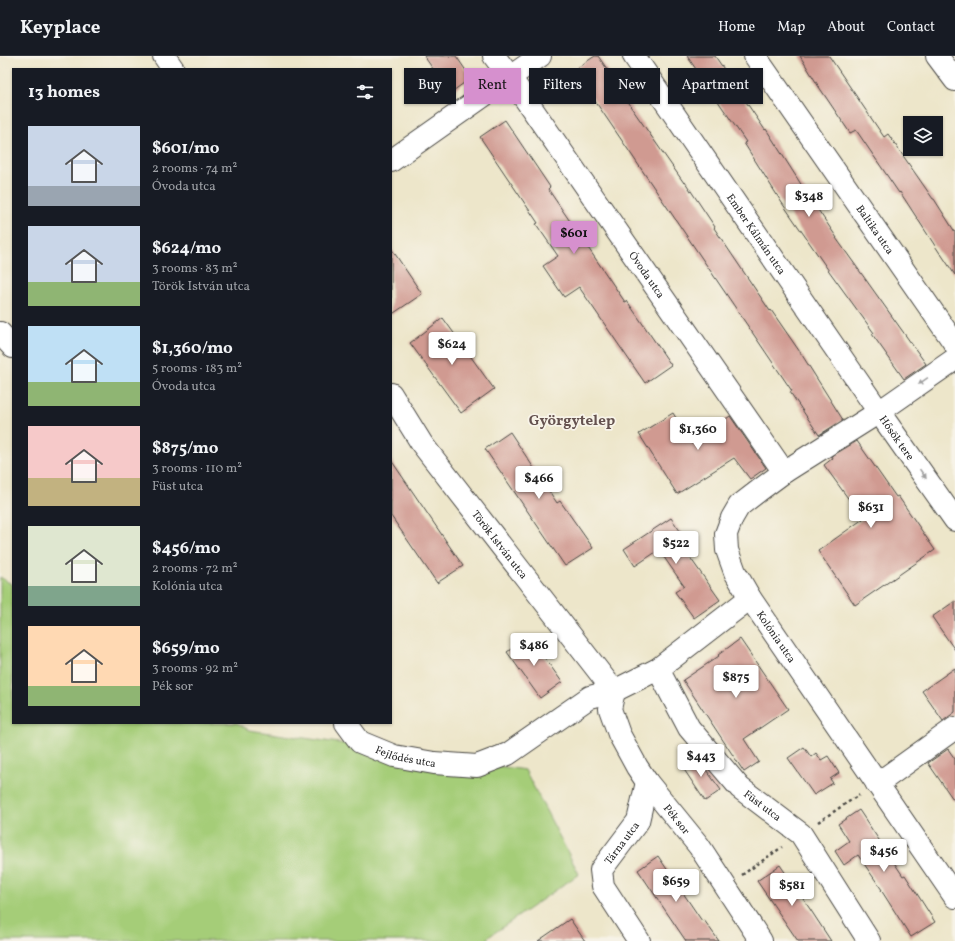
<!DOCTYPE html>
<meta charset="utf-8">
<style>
body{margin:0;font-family:Vollkorn,serif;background:#242831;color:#f1f3f6;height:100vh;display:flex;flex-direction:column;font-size:15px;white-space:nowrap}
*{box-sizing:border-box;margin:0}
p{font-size:13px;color:#9ea1a6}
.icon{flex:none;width:22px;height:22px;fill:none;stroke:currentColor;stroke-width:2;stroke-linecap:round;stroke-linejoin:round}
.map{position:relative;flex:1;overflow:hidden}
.side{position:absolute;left:12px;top:12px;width:380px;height:656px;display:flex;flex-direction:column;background:#171b24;border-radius:0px;box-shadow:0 1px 3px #0004}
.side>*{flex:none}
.banner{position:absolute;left:404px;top:12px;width:380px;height:36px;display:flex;gap:8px}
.controls{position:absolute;left:903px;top:60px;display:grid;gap:8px}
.controls a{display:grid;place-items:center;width:40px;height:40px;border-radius:0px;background:#171b24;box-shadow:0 1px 3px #0004;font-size:20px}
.price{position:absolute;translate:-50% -34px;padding:0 9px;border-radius:4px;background:#fff;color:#222;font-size:13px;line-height:26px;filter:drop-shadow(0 1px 2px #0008)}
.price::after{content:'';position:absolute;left:50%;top:24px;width:12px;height:9px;margin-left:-6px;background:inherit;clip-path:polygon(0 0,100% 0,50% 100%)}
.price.active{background:#d690ce;color:#111}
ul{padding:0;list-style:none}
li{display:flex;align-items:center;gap:12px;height:100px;padding:0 16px}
li span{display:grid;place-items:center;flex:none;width:112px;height:80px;border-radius:0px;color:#555}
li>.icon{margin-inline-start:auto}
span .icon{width:48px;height:48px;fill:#fffc;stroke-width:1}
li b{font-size:17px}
h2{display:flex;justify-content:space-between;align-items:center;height:48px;padding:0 16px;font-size:17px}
.pill{padding:0 14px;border-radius:0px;background:#171b24;box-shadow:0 1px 3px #0004;font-size:14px;line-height:36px}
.pill.active{background:#d690ce;color:#111}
header{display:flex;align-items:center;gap:24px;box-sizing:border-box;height:56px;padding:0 20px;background:#171b24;border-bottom:1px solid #363941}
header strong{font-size:19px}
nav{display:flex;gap:22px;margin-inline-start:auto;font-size:14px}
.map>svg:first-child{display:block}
.green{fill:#a5cd78;stroke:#687c52}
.building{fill:#d09a91}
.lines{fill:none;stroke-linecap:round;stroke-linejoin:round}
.street-casing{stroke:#484743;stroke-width:24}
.primary-casing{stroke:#484743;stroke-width:24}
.path{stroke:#484743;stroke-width:2.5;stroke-dasharray:3 3;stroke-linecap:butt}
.street{stroke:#fff;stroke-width:22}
.primary{stroke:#fff;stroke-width:22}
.oneway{fill:#a0a0a0}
.labels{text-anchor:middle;stroke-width:3.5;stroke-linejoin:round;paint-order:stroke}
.street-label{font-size:11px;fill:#2b2b2b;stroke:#f7f3e8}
.district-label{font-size:15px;font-weight:bold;fill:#65524f;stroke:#f7f3e8}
</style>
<header>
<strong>Keyplace</strong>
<nav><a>Home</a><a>Map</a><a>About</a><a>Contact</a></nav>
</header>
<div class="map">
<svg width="955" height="885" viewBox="0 0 955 885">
<rect width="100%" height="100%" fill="#f7f3e8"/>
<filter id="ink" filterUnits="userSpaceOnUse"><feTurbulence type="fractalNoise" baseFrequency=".025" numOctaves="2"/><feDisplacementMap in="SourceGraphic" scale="8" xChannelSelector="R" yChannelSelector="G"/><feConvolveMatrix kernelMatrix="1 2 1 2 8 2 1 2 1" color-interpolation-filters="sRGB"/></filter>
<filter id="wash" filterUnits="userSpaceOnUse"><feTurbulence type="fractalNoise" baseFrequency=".012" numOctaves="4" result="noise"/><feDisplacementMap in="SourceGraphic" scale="16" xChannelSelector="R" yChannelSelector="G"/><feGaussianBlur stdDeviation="0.9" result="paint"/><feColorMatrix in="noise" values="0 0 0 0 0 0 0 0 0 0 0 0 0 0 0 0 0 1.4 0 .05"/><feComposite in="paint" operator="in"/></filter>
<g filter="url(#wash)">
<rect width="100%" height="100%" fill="#ede6ca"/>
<path class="green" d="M0 521 13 529V667H237L249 674 525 714 579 818 487 882 489 885H0Z"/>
<g id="blocks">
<g class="building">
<path d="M424 0H456L471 22 450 37Z"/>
<path d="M595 0H598L628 43 626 44 684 127 685 126 715 171 714 172 770 255 771 254 802 299 843 364 819 379 790 336 792 335 574 14Z"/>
<path d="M687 0H715L765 74 766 73 804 133 837 182H836L926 308 904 323 872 278 874 277 829 215 782 147 744 87 746 86Z"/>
<path d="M800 0H829L884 81 888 78 933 143H934L955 176V219L941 198V199L900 136 899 137 856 74 850 77 819 31Z"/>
<path d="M505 64 550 131 548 133 625 246 627 245 671 309 645 327 579 231 564 241 543 210 558 200 536 168 538 167 480 81Z"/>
<path d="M391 192 422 238 391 259Z"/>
<path d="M443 262 494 333 461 357 410 287Z"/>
<path d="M673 357 692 388 730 360 766 412 750 423 734 402 677 438 639 378Z"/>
<path d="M510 376 557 447 560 445 593 492 565 510 485 393Z"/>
<path d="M857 385 896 441 898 440 935 494 855 549 818 495 863 463 824 409 833 402 832 400Z"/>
<path d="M391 404 463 510 437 527 391 460Z"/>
<path d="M671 462 690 489 684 493 720 544 694 562 675 536 684 530 659 494 635 510 624 493Z"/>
<path d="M955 545V594L932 561Z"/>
<path d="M529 580 562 626 540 642 507 596Z"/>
<path d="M740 583 788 653 744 683 759 706 744 716 683 624 719 600 718 599Z"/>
<path d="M955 612V656L943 665 922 635Z"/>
<path d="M804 691 811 701 816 697 821 704 828 700 839 717 830 723 833 727 814 739 788 702Z"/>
<path d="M948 693 955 703V746L928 707Z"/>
<path d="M695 699 721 734 705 745 681 709Z"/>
<path d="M859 754 903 820 905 819 935 866 911 881 881 834H882L858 799 844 809 835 795 849 785 838 768Z"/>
<path d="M658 800 702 865 704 864 719 885H686L638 814Z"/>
<path d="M780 809 812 856 831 885H798L757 825Z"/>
<path d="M570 863 585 885H538Z"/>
</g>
</g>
</g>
<g filter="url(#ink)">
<use href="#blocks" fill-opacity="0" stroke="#484743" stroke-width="1"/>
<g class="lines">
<g class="street-casing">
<g id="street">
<path d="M164 0 173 13"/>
<path id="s1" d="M494 0 510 21 784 416"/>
<path id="s2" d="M634 0 879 356 784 416 761 433 739 450 732 462 726 478 727 494 735 516 750 542 955 841"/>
<path id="s3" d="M755 0 955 288"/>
<path d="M391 105 540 0"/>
<path d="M0 277 13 291"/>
<path id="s4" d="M955 303 879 356 955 464"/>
<path id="s5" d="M391 338 422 388 614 635 610 653 619 678 637 711 647 726 699 790 761 885"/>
<path id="s6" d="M658 613 689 672 740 732 801 778 869 885"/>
<path id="s7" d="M346 667 360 686 394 700 434 707 477 710 508 698 590 641 614 635 658 613 750 542"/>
<path d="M877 728 955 672"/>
<path id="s8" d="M639 885 603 830 601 814 638 765 647 726"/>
</g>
</g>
<g class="primary-casing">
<path id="primary" d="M937 0 955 24"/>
</g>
<g class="path">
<path d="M818 766 859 739"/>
<path d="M742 819 782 791"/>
</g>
<use href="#street" class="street"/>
<use href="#primary" class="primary"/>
</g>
<defs><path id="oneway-solid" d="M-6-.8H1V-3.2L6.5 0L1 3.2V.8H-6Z"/></defs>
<g class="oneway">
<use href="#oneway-solid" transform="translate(923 325) rotate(145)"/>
<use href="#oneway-solid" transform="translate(923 418) rotate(55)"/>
</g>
</g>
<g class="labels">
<g class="street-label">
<text dy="4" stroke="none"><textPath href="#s3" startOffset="211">Baltika utca</textPath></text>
<text dy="4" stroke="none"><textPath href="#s2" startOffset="216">Ember Kálmán utca</textPath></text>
<text dy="4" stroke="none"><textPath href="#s1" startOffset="267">Óvoda utca</textPath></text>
<text dy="4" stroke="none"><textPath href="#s4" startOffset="124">Hősök tere</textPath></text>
<text dy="4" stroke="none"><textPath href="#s5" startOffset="186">Török István utca</textPath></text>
<text dy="4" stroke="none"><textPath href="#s2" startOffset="748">Kolónia utca</textPath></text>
<text dy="4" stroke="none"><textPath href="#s7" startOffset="72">Fejlődés utca</textPath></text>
<text dy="4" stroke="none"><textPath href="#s6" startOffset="174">Füst utca</textPath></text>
<text dy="4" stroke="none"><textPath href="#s5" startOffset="520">Pék sor</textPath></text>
<text dy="4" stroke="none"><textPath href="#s8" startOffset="116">Tárna utca</textPath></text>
</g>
<g class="district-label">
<text x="572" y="369">Györgytelep</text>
</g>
</g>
</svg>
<div class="controls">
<a><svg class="icon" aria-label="layers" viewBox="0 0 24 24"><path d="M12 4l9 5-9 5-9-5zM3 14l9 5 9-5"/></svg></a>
</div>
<b class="price" style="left:809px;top:162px">$348</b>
<b class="price active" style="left:574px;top:199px">$601</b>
<b class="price" style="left:452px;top:310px">$624</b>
<b class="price" style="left:698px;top:395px">$1,360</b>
<b class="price" style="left:539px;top:444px">$466</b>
<b class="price" style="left:871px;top:473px">$631</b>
<b class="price" style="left:676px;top:509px">$522</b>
<b class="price" style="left:534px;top:611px">$486</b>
<b class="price" style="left:736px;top:643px">$875</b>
<b class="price" style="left:701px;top:722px">$443</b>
<b class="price" style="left:884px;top:817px">$456</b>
<b class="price" style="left:676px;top:847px">$659</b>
<b class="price" style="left:792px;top:851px">$581</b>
<div class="banner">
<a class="pill">Buy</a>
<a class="pill active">Rent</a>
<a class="pill">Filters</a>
<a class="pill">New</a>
<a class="pill">Apartment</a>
</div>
<section class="side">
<h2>13 homes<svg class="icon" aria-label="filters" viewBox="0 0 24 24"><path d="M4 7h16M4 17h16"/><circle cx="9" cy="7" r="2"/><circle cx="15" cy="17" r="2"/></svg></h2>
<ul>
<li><span style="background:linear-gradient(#c9d6e8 75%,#9aa5b1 0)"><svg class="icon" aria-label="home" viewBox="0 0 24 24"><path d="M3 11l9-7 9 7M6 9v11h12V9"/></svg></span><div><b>$601/mo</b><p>2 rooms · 74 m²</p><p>Óvoda utca</p></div></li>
<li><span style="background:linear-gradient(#c9d6e8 70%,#8fb573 0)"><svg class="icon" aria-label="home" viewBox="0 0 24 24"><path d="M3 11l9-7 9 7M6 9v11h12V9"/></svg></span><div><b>$624/mo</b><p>3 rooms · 83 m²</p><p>Török István utca</p></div></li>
<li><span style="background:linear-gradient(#bfe0f5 70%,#8fb573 0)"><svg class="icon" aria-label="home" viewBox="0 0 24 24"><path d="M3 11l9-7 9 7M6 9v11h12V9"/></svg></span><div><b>$1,360/mo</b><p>5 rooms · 183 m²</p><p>Óvoda utca</p></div></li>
<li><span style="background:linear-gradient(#f6c9c9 65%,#c2b280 0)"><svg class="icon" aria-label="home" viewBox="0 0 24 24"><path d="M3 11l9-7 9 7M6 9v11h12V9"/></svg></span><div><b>$875/mo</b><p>3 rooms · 110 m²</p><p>Füst utca</p></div></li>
<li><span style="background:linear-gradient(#dfe7d0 75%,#7fa58c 0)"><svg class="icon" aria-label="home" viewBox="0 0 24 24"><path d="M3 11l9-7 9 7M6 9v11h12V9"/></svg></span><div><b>$456/mo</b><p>2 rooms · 72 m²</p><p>Kolónia utca</p></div></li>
<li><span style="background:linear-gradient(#ffd9b3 75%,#8fb573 0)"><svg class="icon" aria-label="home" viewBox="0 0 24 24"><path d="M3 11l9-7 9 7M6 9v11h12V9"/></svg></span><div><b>$659/mo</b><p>3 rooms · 92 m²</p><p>Pék sor</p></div></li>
</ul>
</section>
</div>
